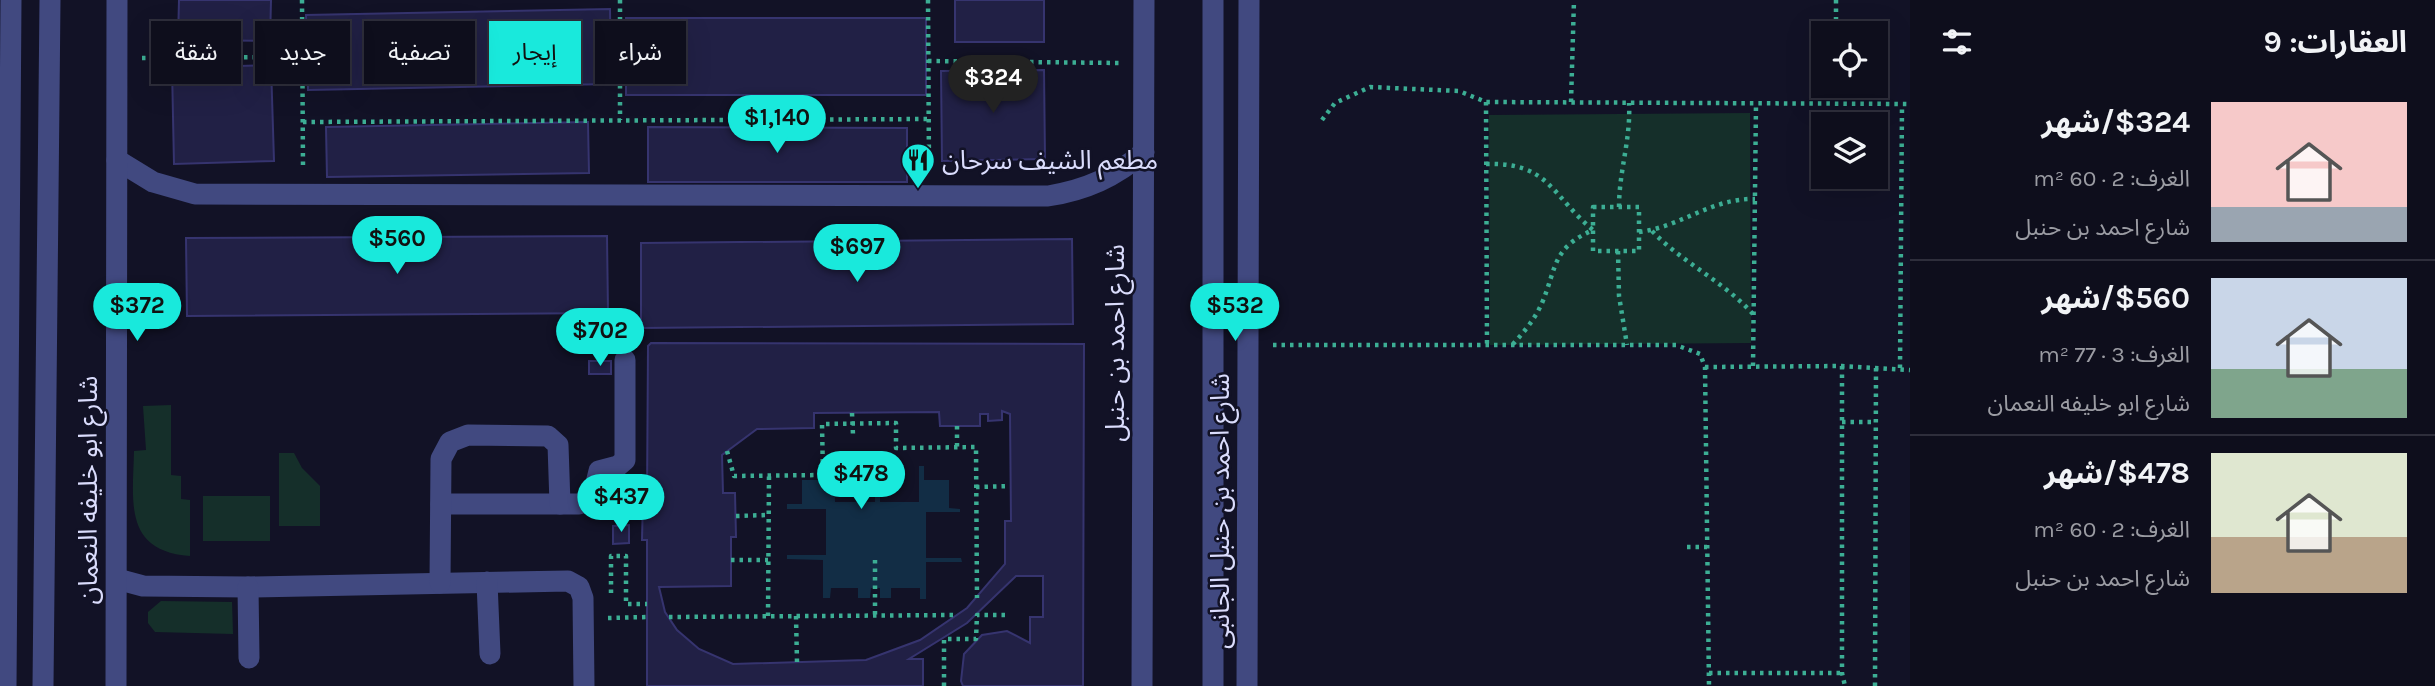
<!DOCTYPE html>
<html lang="ar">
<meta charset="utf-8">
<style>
body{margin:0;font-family:Karla,"Noto Sans Arabic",sans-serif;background:#1c1c29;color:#f1f3f6;direction:rtl;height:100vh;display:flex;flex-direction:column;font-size:26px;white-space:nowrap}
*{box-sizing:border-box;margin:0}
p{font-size:23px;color:#9b9ca3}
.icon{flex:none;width:38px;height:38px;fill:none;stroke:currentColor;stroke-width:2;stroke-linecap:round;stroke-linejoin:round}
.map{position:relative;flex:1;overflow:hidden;direction:ltr}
.sheet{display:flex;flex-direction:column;background:#0e0e1c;width:525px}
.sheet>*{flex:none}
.top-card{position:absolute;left:21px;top:21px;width:665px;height:63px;direction:rtl;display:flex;gap:14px}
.buttons{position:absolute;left:1811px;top:21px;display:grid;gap:14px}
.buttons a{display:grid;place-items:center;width:77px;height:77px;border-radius:0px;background:#0e0e1c;box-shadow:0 7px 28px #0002,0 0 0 2px #2e2e3b;font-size:35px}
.price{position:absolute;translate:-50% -60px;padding:0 16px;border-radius:24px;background:#19e9dc;color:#111;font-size:23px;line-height:46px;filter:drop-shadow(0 2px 4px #0008)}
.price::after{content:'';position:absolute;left:50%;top:42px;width:21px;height:16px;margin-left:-10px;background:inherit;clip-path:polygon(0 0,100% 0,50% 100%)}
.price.selected{background:#222;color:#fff}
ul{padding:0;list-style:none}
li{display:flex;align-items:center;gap:21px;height:175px;padding:0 28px}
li+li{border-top:2px solid #2e2e3b}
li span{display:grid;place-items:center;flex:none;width:196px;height:140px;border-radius:0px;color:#555}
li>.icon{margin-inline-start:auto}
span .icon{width:84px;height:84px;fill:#fffc;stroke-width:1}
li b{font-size:30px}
h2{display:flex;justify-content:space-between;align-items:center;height:84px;padding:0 28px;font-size:30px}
.pill{padding:0 24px;border-radius:0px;background:#0e0e1c;box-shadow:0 7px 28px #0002,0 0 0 2px #2e2e3b;font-size:24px;line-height:63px}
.pill.selected{background:#19e9dc;color:#111}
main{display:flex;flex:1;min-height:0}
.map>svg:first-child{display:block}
.green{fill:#152f2a}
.water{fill:#122d45}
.building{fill:#212045;stroke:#36346f;stroke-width:2;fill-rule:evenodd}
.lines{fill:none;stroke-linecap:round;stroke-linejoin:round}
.path{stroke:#3cae94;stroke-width:4.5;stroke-dasharray:3.5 5;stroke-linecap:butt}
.minor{stroke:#414980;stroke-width:21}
.labels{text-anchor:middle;stroke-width:5;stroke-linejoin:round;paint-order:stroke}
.poi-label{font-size:26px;fill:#dadcfc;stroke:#121226;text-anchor:start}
.street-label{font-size:26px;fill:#dadcfc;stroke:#121226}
</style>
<main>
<section class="sheet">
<h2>العقارات: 9<svg class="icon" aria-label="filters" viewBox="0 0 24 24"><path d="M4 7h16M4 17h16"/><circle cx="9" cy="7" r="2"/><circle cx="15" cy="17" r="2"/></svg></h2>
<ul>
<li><span style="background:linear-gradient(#f6c9c9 75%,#9aa5b1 0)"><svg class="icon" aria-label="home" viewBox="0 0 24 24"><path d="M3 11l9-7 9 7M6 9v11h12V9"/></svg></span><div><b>$324/شهر</b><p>الغرف: 2 · 60 m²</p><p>شارع احمد بن حنبل</p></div></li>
<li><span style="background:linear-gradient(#c9d6e8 65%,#7fa58c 0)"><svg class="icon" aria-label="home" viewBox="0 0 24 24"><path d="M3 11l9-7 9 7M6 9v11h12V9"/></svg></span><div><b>$560/شهر</b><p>الغرف: 3 · 77 m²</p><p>شارع ابو خليفه النعمان</p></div></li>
<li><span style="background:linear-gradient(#dfe7d0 60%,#b9a48a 0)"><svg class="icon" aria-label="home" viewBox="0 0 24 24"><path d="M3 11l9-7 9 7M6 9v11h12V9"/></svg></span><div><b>$478/شهر</b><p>الغرف: 2 · 60 m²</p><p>شارع احمد بن حنبل</p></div></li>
</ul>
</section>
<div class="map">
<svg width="1910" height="686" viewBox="0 0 1910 686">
<rect width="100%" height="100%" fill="#121226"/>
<g class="green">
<path d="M1750 113 1751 343 1490 345 1489 115Z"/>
<path d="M171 405V475L181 476V499L190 500V556C123 551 133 501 134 451L146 450 143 406Z"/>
<path d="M279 453H294L302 468 320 486V526H279Z"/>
<rect x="203" y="496" width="67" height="45"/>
<path d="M161 601 232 602 233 634 155 632 148 623V612Z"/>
</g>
<path class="water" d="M830 465H834L835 502H875V466H880V502H919V466H924V480H949V508L960 509V512H926V558H961L962 562H926V599H920V588H891V598H880V588H871L870 598H858V588H831L830 598H823V560L787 559V555H826V509H787V504H802V480H830Z"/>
<g class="building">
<path d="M179 0H271L270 41 178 40Z"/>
<rect x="955" y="0" width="89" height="42"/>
<path d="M610 9 611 84 308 90 306 15Z"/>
<rect x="626" y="18" width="300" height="77"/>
<path d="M271 65 274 161 174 164 172 68Z"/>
<path d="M1044 70 1045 159 942 161 941 71Z"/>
<path d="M588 122 589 173 327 177 326 127Z"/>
<path d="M648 127 907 128V182H648Z"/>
<path d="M607 236 608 313 187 316 186 238Z"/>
<path d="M1072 239 1073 324 641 328V243Z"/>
<path d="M651 343 1084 344 1083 686H963L961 681 964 654 982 635 1007 631 1030 643V617H1043V576H1016L967 623 909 659H923V686H647V540H642L643 498H647L648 346ZM1002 411 1010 414 1011 521H1005V564L967 608 920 640 866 660 733 664 699 649 677 630 665 612 659 587 731 586V537H736L735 493H723L722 455 757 429 814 428V413L939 412 940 426H980V414H988V421L1002 420Z"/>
<rect x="589" y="361" width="22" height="13"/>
<path d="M629 525V543L613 544V526Z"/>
</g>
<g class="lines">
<g class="path">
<path d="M302 0 303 168"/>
<path d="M620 0V120"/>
<path d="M928 0 929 170"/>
<path d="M1836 0V33"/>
<path d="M142 58 302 57"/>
<path d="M928 61 1120 63"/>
<path d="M1837 86V103"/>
<path d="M1486 102 1487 345"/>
<path d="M1571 102 1574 0"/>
<path d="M1322 120 1335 103 1370 87 1459 91 1486 102 1910 104"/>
<path d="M303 122 929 119"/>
<path d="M1486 164C1549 162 1551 195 1593 230 1552 248 1557 267 1542 303 1535 319 1524 332 1513 344"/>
<rect x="1593" y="207" width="46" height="44"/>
<path d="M1619 207C1619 171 1631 139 1629 103"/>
<path d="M1652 231C1683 263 1723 281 1753 314"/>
<path d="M1639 232C1681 227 1711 198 1755 199"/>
<path d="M1618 251 1619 296 1627 345"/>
<path d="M1273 345H1676L1700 354 1705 367 1709 686"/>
<path d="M1753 366 1756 104"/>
<path d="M1842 366V673L1845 686"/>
<path d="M1705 367 1842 366 1910 370"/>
<path d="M1900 368 1902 105"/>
<path d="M852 413 853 435"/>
<path d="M1842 422H1876"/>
<path d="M957 426V448"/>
<path d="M727 451 734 476 823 475 822 424 896 423V448L976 447 977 598"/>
<path d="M976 487 1010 486"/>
<path d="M736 516 768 515"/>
<path d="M1687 547H1707"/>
<path d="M731 560H768"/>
<path d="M875 560V616"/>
<path d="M611 593V556H626V604H647"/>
<path d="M768 616 769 476"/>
<path d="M796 616 797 662"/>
<path d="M669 617 958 615"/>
<path d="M608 618 647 617"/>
<path d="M1709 673H1842"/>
<path d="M944 686V639H976L977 615H1009"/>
<path d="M1875 686 1876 366"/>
</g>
<g class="minor">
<path d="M117 160 153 182 195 194 1048 196C1086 190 1115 177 1144 152"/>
<path d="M441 504H579L592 499 599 471 618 466 625 460V360"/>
<path d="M117 579 143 586 248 587 568 581 579 587 583 598 584 686"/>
<path d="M487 582 490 654"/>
<path d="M440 583 441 459 450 442 468 435 548 436 558 445 560 504"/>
<path d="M248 587 249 658"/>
<path d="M6 686 11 0"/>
<path d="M43 686 50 0"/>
<path d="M116 686 117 0"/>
<path d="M1142 686 1144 0"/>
<path d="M1213 686V0"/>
<path d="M1247 686 1249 0"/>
</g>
</g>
<defs>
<g id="restaurant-pin" transform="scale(1.75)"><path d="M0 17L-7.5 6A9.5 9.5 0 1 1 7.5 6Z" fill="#19e9dc" stroke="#121226"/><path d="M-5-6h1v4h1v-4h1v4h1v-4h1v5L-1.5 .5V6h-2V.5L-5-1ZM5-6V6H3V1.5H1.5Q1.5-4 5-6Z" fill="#111"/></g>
</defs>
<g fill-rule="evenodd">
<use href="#restaurant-pin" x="918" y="160"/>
</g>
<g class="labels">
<g class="poi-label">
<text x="942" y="169">مطعم الشيف سرحان</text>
</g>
<g class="street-label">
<text transform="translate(1115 343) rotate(-90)" y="9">شارع احمد بن حنبل</text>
<text transform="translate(88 490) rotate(-90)" y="9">شارع ابو خليفه النعمان</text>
<text transform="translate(1220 511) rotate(-90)" y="9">شارع احمد بن حنبل الجانبى</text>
</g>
</g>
</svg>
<div class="buttons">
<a><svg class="icon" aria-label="locate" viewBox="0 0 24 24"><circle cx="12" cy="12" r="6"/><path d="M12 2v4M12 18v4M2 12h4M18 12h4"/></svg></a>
<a><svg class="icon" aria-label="layers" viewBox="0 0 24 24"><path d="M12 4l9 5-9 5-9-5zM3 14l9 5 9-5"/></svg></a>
</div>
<b class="price selected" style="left:993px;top:115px">$324</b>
<b class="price" style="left:777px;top:155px">$1,140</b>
<b class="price" style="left:397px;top:276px">$560</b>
<b class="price" style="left:857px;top:284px">$697</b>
<b class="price" style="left:137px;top:343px">$372</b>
<b class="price" style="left:1235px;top:343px">$532</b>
<b class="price" style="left:600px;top:368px">$702</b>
<b class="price" style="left:861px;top:511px">$478</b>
<b class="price" style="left:621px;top:534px">$437</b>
<div class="top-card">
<a class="pill">شراء</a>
<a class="pill selected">إيجار</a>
<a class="pill">تصفية</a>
<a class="pill">جديد</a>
<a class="pill">شقة</a>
</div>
</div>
</main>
